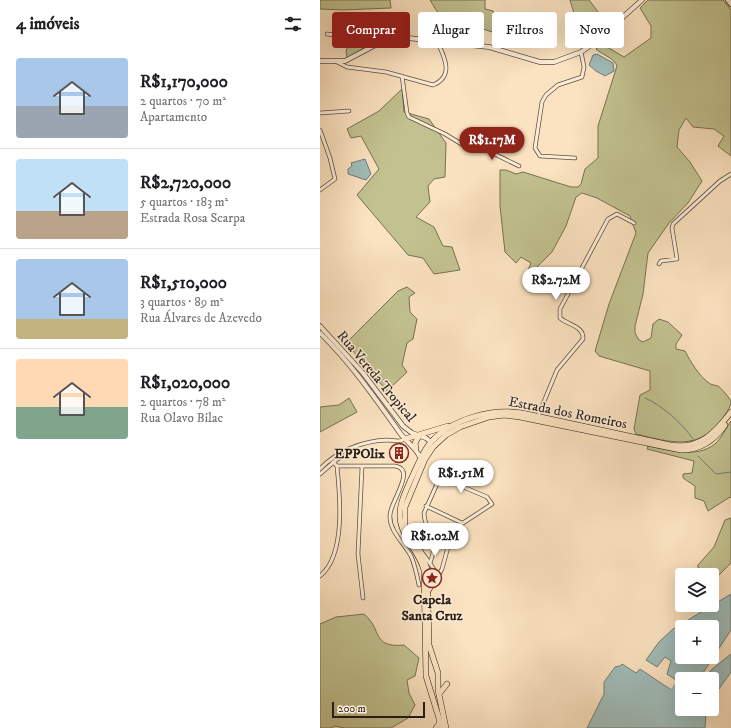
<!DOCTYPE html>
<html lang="pt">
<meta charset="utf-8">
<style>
body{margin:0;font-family:"IM FELL DW Pica",serif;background:#f2f2f2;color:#202124;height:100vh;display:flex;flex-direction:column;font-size:15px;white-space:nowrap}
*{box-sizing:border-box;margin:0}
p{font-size:13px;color:#757577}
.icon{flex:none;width:22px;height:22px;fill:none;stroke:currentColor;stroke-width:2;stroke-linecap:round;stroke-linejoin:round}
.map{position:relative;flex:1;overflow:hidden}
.side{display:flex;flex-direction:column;background:#fff;width:320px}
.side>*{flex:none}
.banner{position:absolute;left:12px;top:12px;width:339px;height:36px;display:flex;gap:8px}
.buttons{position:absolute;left:355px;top:568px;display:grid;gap:8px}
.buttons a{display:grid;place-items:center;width:44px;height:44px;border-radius:4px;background:#fff;box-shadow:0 4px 16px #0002;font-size:20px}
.scale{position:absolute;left:12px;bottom:10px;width:93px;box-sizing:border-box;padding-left:4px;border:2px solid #2a1e17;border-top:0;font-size:11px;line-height:14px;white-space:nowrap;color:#2a1e17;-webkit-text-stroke:3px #fcecd6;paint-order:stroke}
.price{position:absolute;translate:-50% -34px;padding:0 9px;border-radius:14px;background:#fff;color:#222;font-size:13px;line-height:26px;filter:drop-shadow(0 1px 2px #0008)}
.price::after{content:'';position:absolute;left:50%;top:24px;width:12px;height:9px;margin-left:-6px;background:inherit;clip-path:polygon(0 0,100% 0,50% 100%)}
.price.selected{background:#8f2418;color:#fff}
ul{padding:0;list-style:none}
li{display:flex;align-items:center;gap:12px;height:100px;padding:0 16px}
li+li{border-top:1px solid #e0e0e0}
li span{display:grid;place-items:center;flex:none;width:112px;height:80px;border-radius:4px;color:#555}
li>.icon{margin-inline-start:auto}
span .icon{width:48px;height:48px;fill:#fffc;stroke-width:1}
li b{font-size:17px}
h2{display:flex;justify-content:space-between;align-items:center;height:48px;padding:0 16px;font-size:17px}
.pill{padding:0 14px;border-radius:4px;background:#fff;box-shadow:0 4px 16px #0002;font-size:14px;line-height:36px}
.pill.selected{background:#8f2418;color:#fff}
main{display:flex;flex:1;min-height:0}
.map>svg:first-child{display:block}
.green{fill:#c2c290;stroke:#767054}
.water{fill:#a0bcb9;stroke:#717d78;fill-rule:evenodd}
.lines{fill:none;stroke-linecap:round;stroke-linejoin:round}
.stream{stroke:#717d78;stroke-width:1}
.river{stroke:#a0bcb9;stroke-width:5.5}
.minor-casing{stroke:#5e4f41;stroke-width:4.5}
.tertiary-casing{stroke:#5e4f41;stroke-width:5.5}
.secondary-casing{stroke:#2a1e17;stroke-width:6}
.primary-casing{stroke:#2a1e17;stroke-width:6}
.minor{stroke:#fcecd6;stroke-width:3}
.tertiary{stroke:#fcecd6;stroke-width:4}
.secondary{stroke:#fcecd6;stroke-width:4.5}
.primary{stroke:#fbe2c0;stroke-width:5}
.labels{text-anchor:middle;stroke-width:3;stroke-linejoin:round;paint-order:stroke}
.street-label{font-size:14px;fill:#2a1e17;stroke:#fcecd6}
.poi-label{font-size:14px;font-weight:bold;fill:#2a1e17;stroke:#fcecd6;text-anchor:end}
</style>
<main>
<section class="side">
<h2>4 imóveis<svg class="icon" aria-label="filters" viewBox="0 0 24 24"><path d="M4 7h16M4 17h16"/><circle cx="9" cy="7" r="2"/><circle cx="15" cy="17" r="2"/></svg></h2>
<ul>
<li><span style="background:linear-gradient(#a9c7e8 60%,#9aa5b1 0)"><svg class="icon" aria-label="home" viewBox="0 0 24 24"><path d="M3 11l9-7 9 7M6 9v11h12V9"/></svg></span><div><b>R$1,170,000</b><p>2 quartos · 70 m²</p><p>Apartamento</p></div></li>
<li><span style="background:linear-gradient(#bfe0f5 65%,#b9a48a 0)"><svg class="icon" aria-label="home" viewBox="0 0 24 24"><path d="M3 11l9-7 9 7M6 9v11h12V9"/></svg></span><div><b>R$2,720,000</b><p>5 quartos · 183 m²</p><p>Estrada Rosa Scarpa</p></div></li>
<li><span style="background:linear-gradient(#a9c7e8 75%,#c2b280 0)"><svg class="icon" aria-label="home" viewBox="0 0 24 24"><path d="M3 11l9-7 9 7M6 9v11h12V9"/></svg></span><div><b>R$1,510,000</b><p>3 quartos · 89 m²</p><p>Rua Álvares de Azevedo</p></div></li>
<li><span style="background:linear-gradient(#ffd9b3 60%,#7fa58c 0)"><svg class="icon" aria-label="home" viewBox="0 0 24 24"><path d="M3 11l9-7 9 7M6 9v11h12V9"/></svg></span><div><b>R$1,020,000</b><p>2 quartos · 78 m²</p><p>Rua Olavo Bilac</p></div></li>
</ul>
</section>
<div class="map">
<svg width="411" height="728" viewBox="0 0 411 728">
<rect width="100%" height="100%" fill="#fbe2c0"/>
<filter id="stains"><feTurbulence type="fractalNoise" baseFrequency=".005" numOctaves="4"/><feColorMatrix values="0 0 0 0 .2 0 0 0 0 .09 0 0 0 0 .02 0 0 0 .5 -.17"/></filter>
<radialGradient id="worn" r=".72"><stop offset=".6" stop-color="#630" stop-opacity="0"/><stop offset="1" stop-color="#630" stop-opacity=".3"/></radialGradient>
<g class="green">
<path d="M0 0H70L71 8 22 10 0 9Z"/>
<path d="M110 0H165V9L173 11 179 19 174 23 172 32 144 22 137 25C123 22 117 12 110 0Z"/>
<path d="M250 0H269L282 17 285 27 277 34C256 28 256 19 250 0Z"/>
<path d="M328 0H403L411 10V156L398 146 404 136 394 129 373 127 366 118 359 130 357 147 370 162 382 181 368 203 349 223 328 253 323 294 315 326V333L319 340 323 342 331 338 333 324 339 319 348 322 362 335 356 344V349L365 351C370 361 379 376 389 383 391 385 395 385 398 386 401 388 410 398 411 402 411 407 405 414 403 418 379 452 350 442 316 434L314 429 320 395 330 390V371L279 356 275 351 289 304 316 233 310 216 277 198 262 193 256 197 246 226 232 252 217 267 210 280 206 275 211 263 201 257 196 263 185 252 180 206V170H186L196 174 203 172 251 187H258L261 184 265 169 278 158V126L297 66C294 58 283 55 276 49L282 44 304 57 331 38V26L320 8Z"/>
<path d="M34 38 46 41 49 45 27 58 26 52 28 45 33 46 36 43Z"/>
<path d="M82 89 84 112 109 119 126 143 125 177 114 179 108 186 110 202 96 217 114 227 123 246 132 247 140 270 114 274 103 258 88 255 37 195 59 169 41 136 31 138 27 129 59 111Z"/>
<path d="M87 287 95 293 89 297 90 312 97 319 93 339 87 343 82 365 87 372 67 391 26 343 78 291Z"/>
<path d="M29 398 37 412 0 432V407L19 405Z"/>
<path d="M411 421V498L410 497 388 511 384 501 375 498V486L363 478V474L372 473 374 461 327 449 328 446C350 450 375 459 395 444 401 439 406 428 411 421Z"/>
<path d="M411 518V563L392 582V575H378V565L394 547 405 520Z"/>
<path d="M44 614C63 630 51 648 84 645L99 658 95 676 87 680 89 693 95 705 88 718 71 728H24L15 726 11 728H0V624L16 617Z"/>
</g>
<g class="water">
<path d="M277 54 293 63 294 71 285 76 276 71 269 65 273 55Z"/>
<path d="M45 159 51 174 46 180 28 174V169L32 166 31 163Z"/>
<path d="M411 594V630L379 679H362V684L347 674 351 661 345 657 337 667 326 660 339 642 353 629ZM362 627H392V657H362Z"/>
<path d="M411 654V672L396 693 392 691V679H385L391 670Z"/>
<path d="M302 664 316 673 320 669 362 697V709H380L386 713 385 728H267L284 694V682L295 667 300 666Z"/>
</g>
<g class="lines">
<g class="stream">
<path d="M325 398C343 406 362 423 373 439"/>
<path d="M378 456 396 474 411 472"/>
</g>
<path class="river" d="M350 696 362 677"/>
<g class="minor-casing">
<g id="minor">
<path d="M7 34 40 38 56 44"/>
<path d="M15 61 27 67 66 72 113 85C135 76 124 56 117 41"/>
<path d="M82 76 87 113 89 117 125 134 148 148 158 146 199 166"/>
<path d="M0 113 29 111"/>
<path d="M0 130 10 158 15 179 0 190"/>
<path d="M255 158 220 156 215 148 222 102 226 95 238 85 262 77 264 67 261 52"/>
<path d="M339 264 341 261 357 259 352 228 353 224 400 181 411 174"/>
<path d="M218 416 237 370 263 339C264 326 248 325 240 318V309L288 219 297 214 314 223"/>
<path d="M13 462 17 466H75C97 469 70 502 70 515 69 531 84 543 91 556 95 565 97 575 99 585"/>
<path d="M42 467 38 554 43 598"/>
<path d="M0 469C17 451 42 441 67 440 74 440 79 443 85 439"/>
<path d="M0 474 16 460 36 448"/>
<path d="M106 506 142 523"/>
<path d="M104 555 118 575"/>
<path d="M110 563C120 536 105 535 104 513L121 475"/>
<path d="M0 576C26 555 20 496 17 466"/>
<path d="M109 591 122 569 128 547 140 525 172 504 167 497 120 477"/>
</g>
</g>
<g class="tertiary-casing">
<g id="tertiary">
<path d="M0 61H25L61 42 88 38 169 47 220 62H234L261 52 274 43 322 0"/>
<path d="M0 326 43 373 83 426 92 433 106 438 111 442"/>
<path d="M0 333C31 363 55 398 80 433 87 443 96 447 101 459"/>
</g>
</g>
<g class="secondary-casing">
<path id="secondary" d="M408 0 411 4"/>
</g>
<g class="primary-casing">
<g id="primary">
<path d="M85 439 128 426"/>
<path d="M96 449 95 443 99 436"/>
<path d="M119 694 127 684"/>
<path d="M116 728 119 724V720"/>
<path d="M122 728 106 676 104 570C99 551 81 537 80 517 79 504 86 491 91 479 97 467 102 452 111 442 132 419 172 408 202 413L350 445C379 450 395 433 411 412"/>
<path d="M126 728 118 690V673L109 645 107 569 102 554 85 526V507L105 459 113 447 126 435 140 427 169 417 184 415 200 417 361 450C380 450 394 441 405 425"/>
</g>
</g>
<use href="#minor" class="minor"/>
<use href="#tertiary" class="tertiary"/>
<use href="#secondary" class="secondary"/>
<use href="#primary" class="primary"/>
</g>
<defs>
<g id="building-ring" transform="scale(1)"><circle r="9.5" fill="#fcecd6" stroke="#8f2418" stroke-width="1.5"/><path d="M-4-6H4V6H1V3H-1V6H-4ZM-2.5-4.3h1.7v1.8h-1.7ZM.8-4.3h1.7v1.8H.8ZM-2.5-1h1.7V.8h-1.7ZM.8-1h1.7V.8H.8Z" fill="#8f2418"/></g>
<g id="sight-ring" transform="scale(1)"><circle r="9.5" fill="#fcecd6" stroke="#8f2418" stroke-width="1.5"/><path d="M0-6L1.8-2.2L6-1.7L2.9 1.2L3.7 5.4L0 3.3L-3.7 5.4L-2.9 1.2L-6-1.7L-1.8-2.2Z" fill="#8f2418"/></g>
</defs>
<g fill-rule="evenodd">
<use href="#building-ring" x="79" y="453"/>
<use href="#sight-ring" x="112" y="578"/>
</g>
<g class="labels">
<g class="street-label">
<text transform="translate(57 376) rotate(50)" y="5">Rua Vereda Tropical</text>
<text transform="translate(248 412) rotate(11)" y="5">Estrada dos Romeiros</text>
</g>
<g class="poi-label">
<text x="65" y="458">EPPOlix</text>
<text x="112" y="604" text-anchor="middle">Capela<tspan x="112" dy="16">Santa Cruz</tspan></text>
</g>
</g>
<rect width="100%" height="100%" filter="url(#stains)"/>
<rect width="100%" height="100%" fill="url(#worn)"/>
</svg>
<div class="buttons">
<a><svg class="icon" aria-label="layers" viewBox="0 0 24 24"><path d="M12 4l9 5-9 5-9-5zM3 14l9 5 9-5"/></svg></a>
<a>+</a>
<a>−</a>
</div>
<div class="scale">200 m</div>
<b class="price selected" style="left:172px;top:161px">R$1.17M</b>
<b class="price" style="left:236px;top:301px">R$2.72M</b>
<b class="price" style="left:141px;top:494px">R$1.51M</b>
<b class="price" style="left:115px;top:557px">R$1.02M</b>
<div class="banner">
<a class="pill selected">Comprar</a>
<a class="pill">Alugar</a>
<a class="pill">Filtros</a>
<a class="pill">Novo</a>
</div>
</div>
</main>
